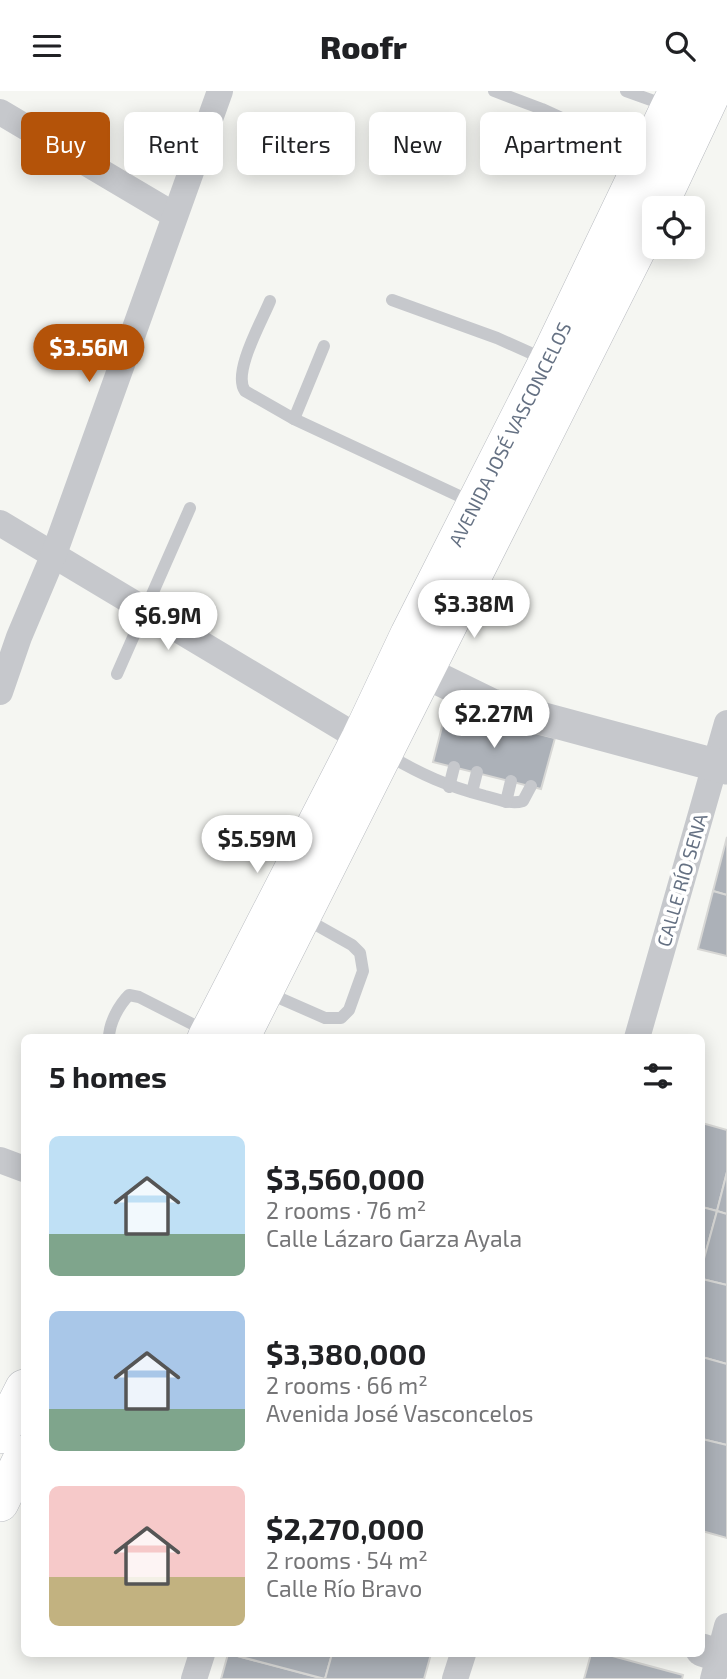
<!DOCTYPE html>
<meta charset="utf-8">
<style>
body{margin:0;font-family:"Exo 2",sans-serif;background:#f6f6f6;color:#202124;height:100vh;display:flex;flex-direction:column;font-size:26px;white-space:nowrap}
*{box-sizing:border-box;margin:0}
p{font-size:23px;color:#757577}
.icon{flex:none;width:38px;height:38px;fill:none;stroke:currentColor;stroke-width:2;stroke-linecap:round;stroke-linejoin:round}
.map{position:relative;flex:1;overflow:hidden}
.sheet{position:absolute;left:21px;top:943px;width:684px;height:623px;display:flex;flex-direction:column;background:#fff;border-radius:10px;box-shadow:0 4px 18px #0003}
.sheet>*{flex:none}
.hud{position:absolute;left:21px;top:21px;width:686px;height:63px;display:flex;gap:14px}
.controls{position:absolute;left:642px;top:105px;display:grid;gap:14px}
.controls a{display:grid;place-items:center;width:63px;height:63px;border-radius:10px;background:#fff;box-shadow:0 4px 18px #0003;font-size:35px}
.price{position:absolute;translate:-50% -60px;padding:0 16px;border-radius:24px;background:#fff;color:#222;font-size:23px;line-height:46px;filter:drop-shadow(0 2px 4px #0008)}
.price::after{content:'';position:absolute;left:50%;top:42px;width:21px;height:16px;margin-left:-10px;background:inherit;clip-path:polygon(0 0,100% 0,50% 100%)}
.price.current{background:#b45309;color:#fff}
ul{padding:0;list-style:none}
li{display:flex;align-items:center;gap:21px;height:175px;padding:0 28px}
li span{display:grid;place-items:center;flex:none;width:196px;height:140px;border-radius:10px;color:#555}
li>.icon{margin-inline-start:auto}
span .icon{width:84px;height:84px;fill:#fffc;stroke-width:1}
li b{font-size:30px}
h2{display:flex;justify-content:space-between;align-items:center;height:84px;padding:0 28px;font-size:30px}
.chip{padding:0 24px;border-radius:10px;background:#fff;box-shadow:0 4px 18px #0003;font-size:24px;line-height:63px}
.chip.current{background:#b45309;color:#fff}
header{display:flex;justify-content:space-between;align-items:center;height:91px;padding:0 28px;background:#fff;font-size:32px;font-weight:800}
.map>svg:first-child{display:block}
.building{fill:#acb1b8;stroke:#d7d7d5;stroke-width:2}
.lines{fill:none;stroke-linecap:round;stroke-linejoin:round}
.secondary-casing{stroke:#b8bbc0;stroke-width:38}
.service{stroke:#c6c8cc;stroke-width:12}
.minor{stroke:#c6c8cc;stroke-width:26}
.tertiary{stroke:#c6c8cc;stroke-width:33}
.secondary{stroke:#fff;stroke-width:37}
.labels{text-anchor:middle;stroke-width:7;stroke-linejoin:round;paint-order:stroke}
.street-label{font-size:19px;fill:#657183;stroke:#fff}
</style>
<header><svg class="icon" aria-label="menu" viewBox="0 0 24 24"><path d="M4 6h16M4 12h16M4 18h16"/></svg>Roofr<svg class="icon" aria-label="search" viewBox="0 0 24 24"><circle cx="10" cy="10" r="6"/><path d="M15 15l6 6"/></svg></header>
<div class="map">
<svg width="727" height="1588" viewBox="0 0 727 1588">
<rect width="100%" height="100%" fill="#f5f6f2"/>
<g class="building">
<path d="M446 620 555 647 541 698 433 671Z"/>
<path d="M727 746V804L713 800Z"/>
<path d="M713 800 727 804V865L698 858Z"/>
<path d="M702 1032 727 1039V1081L717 1120 702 1116Z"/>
<path d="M727 1081V1123L717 1120Z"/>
<path d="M702 1116 717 1120 702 1175Z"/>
<path d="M717 1120 727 1123V1194L702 1188V1175Z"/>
<path d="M702 1188 727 1194V1273L702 1266Z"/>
<path d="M702 1266 727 1273V1354L702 1348Z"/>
<path d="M702 1348 727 1354V1447L702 1440Z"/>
<path d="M228 1563H230L324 1588H221Z"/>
<path d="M230 1563H332L325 1588Z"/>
<path d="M332 1563H431L424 1588H325Z"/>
<path d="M591 1563H605L683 1584 682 1588H584Z"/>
</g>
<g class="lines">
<g class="secondary-casing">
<g id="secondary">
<path d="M658 117 713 0"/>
<path id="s1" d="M206 947 360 647 409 543 548 269 677 0"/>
<path d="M241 947 654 125"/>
<path d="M0 1344 24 1297"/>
<path d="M0 1412 24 1363"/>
</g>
</g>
<g class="service">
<path d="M494 0 542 18 642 64"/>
<path d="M626 0 665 14"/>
<path d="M392 209 497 247 544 268"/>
<path d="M270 210C262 230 232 282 245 300L294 328 472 411"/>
<path d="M294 328 324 255"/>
<path d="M117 583 190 417"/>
<path d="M388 664C422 684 447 695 485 705 498 708 511 714 523 710L531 695"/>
<path d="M449 696 454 676"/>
<path d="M472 701 477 681"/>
<path d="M506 711 511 690"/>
<path d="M268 902 325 927H341L349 919 363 880 360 862 352 854 304 827"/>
<path d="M109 947C109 932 119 914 129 904L139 906 206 940"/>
</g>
<g class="minor">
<path d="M0 21 174 124"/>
<path d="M0 432 374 656"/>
<path d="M0 601 19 546 54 463 220 0"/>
<path d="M637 947 727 632"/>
<path d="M0 1069 24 1078"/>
<path d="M194 1588 202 1563"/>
<path d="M455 1588 463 1563"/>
<path d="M713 1588 727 1535"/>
</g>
<g class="tertiary">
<path d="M400 569 492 614 727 677"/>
<path d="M702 1559 727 1567"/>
</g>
<use href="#secondary" class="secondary"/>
</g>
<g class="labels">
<g class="street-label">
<text dy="7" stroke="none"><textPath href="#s1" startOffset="676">AVENIDA JOSÉ VASCONCELOS</textPath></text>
<text transform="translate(682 789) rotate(-74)" y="7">CALLE RÍO SENA</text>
</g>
</g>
</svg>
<div class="controls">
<a><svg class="icon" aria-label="locate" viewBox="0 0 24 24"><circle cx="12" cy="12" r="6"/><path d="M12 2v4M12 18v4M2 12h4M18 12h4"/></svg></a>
</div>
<b class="price current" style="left:89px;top:293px">$3.56M</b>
<b class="price" style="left:474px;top:549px">$3.38M</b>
<b class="price" style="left:168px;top:561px">$6.9M</b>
<b class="price" style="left:494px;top:659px">$2.27M</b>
<b class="price" style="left:257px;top:784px">$5.59M</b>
<div class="hud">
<a class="chip current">Buy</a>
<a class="chip">Rent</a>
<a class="chip">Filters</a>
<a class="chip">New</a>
<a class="chip">Apartment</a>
</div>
<section class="sheet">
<h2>5 homes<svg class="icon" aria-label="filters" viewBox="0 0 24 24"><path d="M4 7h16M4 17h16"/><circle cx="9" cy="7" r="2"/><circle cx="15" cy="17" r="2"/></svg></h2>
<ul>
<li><span style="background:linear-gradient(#bfe0f5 70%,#7fa58c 0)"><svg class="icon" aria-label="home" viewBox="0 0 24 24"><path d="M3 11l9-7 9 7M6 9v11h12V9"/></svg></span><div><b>$3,560,000</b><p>2 rooms · 76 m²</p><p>Calle Lázaro Garza Ayala</p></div></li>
<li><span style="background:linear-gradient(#a9c7e8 70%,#7fa58c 0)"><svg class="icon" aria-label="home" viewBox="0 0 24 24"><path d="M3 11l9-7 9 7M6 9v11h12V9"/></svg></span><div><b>$3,380,000</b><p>2 rooms · 66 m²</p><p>Avenida José Vasconcelos</p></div></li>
<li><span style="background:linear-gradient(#f6c9c9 65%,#c2b280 0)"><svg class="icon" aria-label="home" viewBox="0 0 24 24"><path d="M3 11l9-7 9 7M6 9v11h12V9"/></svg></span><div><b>$2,270,000</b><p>2 rooms · 54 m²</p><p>Calle Río Bravo</p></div></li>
</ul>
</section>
</div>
